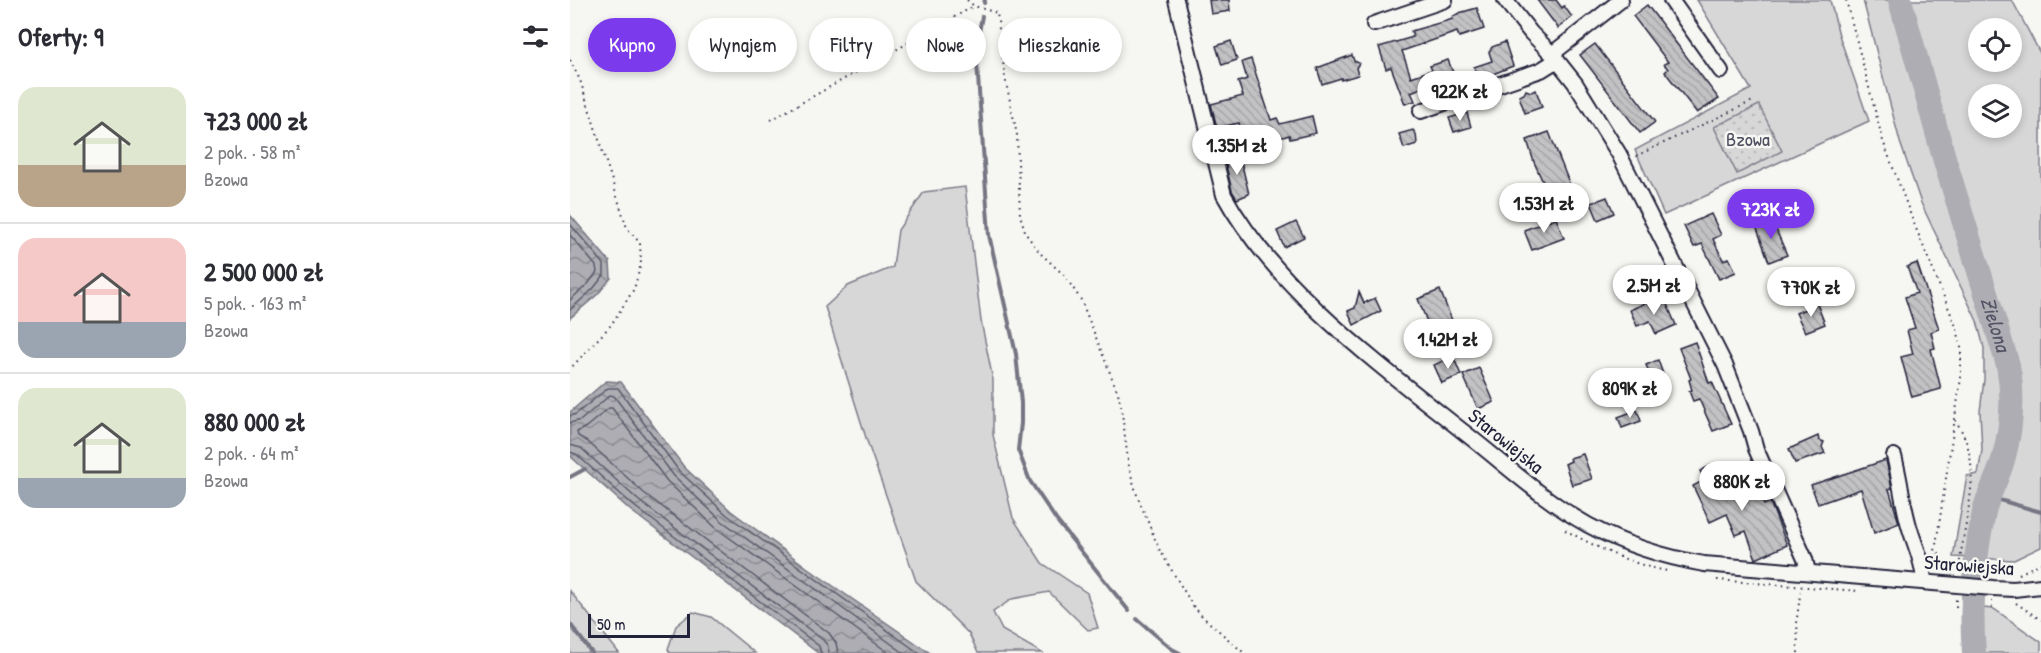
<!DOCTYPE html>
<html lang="pl">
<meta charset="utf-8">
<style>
body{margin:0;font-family:"Patrick Hand",sans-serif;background:#f7f7f7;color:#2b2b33;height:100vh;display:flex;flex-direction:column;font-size:22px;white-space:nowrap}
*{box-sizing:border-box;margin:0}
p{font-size:20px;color:#7c7c81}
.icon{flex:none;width:33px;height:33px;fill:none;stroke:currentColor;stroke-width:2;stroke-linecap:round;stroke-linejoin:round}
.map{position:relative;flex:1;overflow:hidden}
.side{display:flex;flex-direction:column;background:#fff;width:570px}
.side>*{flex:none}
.banner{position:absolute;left:18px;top:18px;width:570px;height:54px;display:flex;gap:12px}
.fabs{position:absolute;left:1398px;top:18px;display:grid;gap:12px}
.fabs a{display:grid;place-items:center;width:54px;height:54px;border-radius:50%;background:#fff;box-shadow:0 3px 9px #0003;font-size:30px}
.scale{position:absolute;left:18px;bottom:15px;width:102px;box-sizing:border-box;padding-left:6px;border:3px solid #22223b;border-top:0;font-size:16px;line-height:21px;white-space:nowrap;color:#22223b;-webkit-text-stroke:4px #f6f6f2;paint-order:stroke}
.price{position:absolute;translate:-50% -51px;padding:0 14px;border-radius:21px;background:#fff;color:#222;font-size:20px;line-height:39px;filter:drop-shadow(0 2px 3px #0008)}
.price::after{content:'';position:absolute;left:50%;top:36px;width:18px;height:14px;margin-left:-9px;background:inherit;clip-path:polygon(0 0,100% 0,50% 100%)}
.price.on{background:#7c3aed;color:#fff}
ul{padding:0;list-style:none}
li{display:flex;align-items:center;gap:18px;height:150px;padding:0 18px}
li+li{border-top:2px solid #e1e1e2}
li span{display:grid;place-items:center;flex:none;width:168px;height:120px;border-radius:18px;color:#555}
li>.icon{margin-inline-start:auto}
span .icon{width:72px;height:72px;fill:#fffc;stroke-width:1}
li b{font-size:26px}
h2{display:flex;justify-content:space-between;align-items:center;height:72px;padding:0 18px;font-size:26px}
.pill{padding:0 21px;border-radius:27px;background:#fff;box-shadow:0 3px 9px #0003;font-size:21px;line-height:54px}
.pill.on{background:#7c3aed;color:#fff}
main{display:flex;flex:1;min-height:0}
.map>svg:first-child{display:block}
.green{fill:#d7d7d7;stroke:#7c7c89;stroke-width:1.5;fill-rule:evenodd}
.park{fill:url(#park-dots);stroke:#7c7c89;stroke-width:1.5}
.water{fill:url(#water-waves);stroke:#757583;stroke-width:1.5}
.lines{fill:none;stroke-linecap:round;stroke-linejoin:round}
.shore{stroke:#5a5a6b;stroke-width:1.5}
.stream{stroke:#757583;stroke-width:4}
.river{stroke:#adadb3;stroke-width:24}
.building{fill:url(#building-back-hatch);stroke:#22223b;stroke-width:1.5}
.minor-casing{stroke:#22223b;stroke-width:18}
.path{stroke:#22223b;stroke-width:2;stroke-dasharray:1.5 4.5;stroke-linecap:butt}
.minor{stroke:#f6f6f2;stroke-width:14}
.labels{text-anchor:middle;stroke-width:5;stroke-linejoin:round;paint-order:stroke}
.park-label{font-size:20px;fill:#4f4f62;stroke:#f6f6f2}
.street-label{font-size:20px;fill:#22223b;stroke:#f6f6f2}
.water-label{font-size:21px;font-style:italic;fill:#535365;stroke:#f6f6f2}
</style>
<main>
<section class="side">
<h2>Oferty: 9<svg class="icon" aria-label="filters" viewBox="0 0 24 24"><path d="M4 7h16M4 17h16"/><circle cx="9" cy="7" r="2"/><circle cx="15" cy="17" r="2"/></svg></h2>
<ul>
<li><span style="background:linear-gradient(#dfe7d0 65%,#b9a48a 0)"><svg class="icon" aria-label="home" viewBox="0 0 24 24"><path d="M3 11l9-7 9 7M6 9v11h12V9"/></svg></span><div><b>723 000 zł</b><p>2 pok. · 58 m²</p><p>Bzowa</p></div></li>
<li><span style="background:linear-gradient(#f6c9c9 70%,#9aa5b1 0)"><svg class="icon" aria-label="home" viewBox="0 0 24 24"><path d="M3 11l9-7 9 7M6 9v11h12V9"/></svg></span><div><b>2 500 000 zł</b><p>5 pok. · 163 m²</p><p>Bzowa</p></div></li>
<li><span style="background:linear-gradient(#dfe7d0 75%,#9aa5b1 0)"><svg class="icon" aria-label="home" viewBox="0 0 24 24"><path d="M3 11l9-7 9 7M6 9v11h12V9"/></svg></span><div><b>880 000 zł</b><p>2 pok. · 64 m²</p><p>Bzowa</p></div></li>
</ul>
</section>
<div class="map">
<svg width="1471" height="653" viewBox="0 0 1471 653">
<defs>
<pattern id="park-dots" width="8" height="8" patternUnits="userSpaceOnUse" patternTransform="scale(1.5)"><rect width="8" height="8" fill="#d7d7d7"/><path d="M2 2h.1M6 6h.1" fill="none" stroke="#b8b8b9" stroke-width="1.8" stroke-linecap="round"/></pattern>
<pattern id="water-waves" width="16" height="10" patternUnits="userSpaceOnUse" patternTransform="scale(1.5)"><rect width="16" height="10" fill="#adadb3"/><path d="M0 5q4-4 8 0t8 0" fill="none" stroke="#8c8c93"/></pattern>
<pattern id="building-back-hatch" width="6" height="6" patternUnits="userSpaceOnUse" patternTransform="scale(1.5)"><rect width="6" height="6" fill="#c2c2c4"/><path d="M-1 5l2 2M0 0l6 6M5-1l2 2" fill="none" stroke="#a6a6a9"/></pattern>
</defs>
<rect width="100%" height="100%" fill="#f6f6f2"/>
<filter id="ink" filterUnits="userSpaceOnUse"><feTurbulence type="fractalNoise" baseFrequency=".0167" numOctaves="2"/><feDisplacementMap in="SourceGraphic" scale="12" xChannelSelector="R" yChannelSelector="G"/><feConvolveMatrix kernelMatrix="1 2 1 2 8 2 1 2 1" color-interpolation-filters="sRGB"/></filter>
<g filter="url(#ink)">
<g class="green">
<path d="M1127 0H1260L1269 35 1299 121 1094 215 1065 150 1181 89Z"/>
<path d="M1293 0H1442L1471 55V547L1444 560 1383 557 1397 476 1408 474 1412 450 1410 411 1414 380V348L1407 321 1351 203 1330 142ZM1408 28H1442V62H1408ZM1408 94H1442V128H1408Z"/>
<path d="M395 187 411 321 423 380V435L443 518 472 563 517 593 528 628 518 630 479 592 442 599 423 612 432 630 472 653H408L399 634 346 581 297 441 255 307 278 286 323 267 328 230 354 192Z"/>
<path d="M0 591 49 653H0Z"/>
<path d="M1413 608 1424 609 1471 642V653H1411C1404 633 1408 627 1413 608Z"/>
<path d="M123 612 141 617 185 653H100L98 649 106 626Z"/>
</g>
<path class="park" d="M1189 105 1212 151 1167 174 1144 127Z"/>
<g class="water">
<path d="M0 215 40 262 41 278 28 294 0 318Z"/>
<path d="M36 381 51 382 114 467 161 511 246 574 360 653H248L60 510 0 456V412Z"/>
</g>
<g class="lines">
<g class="shore">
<path d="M0 224 34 264V275L23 289 0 310"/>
<path d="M0 235 26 266 27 272 18 284 0 300"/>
<path d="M0 416 6 414 38 388H48L109 471 157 515 349 653"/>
<path d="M0 423 11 420 40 395 44 396 104 476 152 521 334 653"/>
<path d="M0 445 11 448 68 500 253 640 258 646 259 653"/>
<path d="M0 452 6 454 64 506 249 646 251 653"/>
<path d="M268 653 266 643 259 633 74 493 17 441 8 436 7 432 16 427 39 408H42L97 481 146 528 319 653"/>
</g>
<g class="stream">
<path d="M414 3 415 0"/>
<path d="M412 16 406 48 419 235 446 354 451 403V423L448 450 460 481 487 521 559 611"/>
<path d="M0 477 15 469"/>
<path d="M1419 497 1471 512"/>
<path d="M567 619 602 649 610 653"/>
<path d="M0 624 22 653"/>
</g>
<path class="river" id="s1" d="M1330 0 1375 161 1438 365C1444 397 1442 428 1433 460 1428 478 1418 494 1414 512 1404 558 1400 605 1404 653"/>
</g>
<g class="building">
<path d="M639 0H659L660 11 641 14Z"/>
<path d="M967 0H986L992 8 994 6 1002 17 988 28Z"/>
<path d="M1077 5 1149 99 1127 113 1095 72 1098 69 1094 64 1098 62 1063 16Z"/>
<path d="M907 8 914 29 889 37 887 32 832 51 841 77 862 70 860 66 878 60 886 80 868 86 866 82 841 92 845 101 835 104 821 67 816 69 809 47 843 37 841 31 883 19 882 17 889 13Z"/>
<path d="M661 41 667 60 652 65 646 46Z"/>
<path d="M935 42 943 66 908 80 904 67 922 61 919 52 922 47Z"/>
<path d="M1025 44 1085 122 1070 133 1010 55Z"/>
<path d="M782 55 784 61 789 63 786 68 788 75 771 80V78L752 84 747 68Z"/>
<path d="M681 59 701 120 707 118 710 124 742 116 746 133 720 139 719 135 678 149 669 123 647 128 641 104 673 96 668 82 677 79 672 62Z"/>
<path d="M956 90 961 92 966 90 972 107 955 113 949 96 954 94Z"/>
<path d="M897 113 901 127 884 132 879 118Z"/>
<path d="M843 130 846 134 847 144 834 148 829 134Z"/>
<path d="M979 132 1002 190 980 198 964 162 957 140Z"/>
<path d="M669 153 679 194 667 199 662 191 654 157Z"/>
<path d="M1037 197 1044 213 1028 220 1021 203Z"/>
<path d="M1141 214 1151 235 1143 239 1153 260 1159 258 1166 272 1149 279 1132 244 1124 247 1114 226Z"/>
<path d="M1199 217 1202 226 1204 225 1217 255 1199 262 1185 223Z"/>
<path d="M986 218 994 238 962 250 954 230Z"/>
<path d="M726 222 734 237 714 247 707 231Z"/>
<path d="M1347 263 1369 329 1361 332 1365 348 1361 349 1371 389 1342 397 1331 357 1343 354 1337 330 1345 328 1335 297 1347 293 1337 267Z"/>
<path d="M870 290 885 328 863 337 848 299Z"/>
<path d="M789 292 794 303 805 298 811 311 784 325 778 311 785 308Z"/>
<path d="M1082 300 1085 307 1096 302 1106 325 1086 334 1080 321 1067 326 1060 310Z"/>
<path d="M1247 304 1255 324 1235 332 1226 313Z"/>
<path d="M1125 342 1139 383 1142 382 1161 424 1143 431 1129 399 1123 401 1119 391 1122 390 1119 380 1121 379 1109 348Z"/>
<path d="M883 356 891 375 872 383 864 365Z"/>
<path d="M1088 360 1094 377 1082 381 1076 365Z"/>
<path d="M909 368 924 402 908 409 893 375Z"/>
<path d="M1067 410 1071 421 1052 428 1048 417Z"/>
<path d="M1248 436 1249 440 1254 442 1252 447 1255 453 1225 463 1219 449Z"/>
<path d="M1013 454 1022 479 1002 485 995 464 1001 461 1000 458Z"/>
<path d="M1316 460 1322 488 1319 489 1329 523 1304 533 1291 489 1248 504 1241 485Z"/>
<path d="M1142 465 1154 490 1183 478 1194 505 1200 502 1217 545 1186 559 1176 531 1166 535 1157 514 1140 522 1123 486 1135 480 1130 471Z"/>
</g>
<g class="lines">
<g class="minor-casing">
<g id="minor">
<path d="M606 0 654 195C706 290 811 366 895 433 935 464 973 500 1018 525 1055 545 1094 557 1134 564L1423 588 1444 589 1471 586"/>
<path d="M935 0 961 33 982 54 1005 83 1049 154 1155 365 1181 431 1186 449 1235 559 1238 572"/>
<path d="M1101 0 1151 71"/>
<path d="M804 24 875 0"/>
<path d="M982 54 1051 0"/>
<path d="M851 111 971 70 987 60"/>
<path d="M1324 456C1330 478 1332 500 1338 522 1343 542 1353 559 1354 581"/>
</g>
</g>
<g class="path">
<path d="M397 0 404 6 427 13 435 77 447 135 450 215 456 234 470 253 495 276 511 300 548 393 551 405 559 468 567 495 589 549 623 606 634 618 674 653"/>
<path d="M1276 0 1313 141 1343 221 1387 329 1391 346V378L1364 558"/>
<path d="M0 60 10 80 57 228 70 243 71 264 64 289 41 325 0 369"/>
<path d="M201 120 404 6"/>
<path d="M1066 156 1185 100"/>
<path d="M1385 420C1418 467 1392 521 1389 572"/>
<path d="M995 530C1028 548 1060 564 1097 571"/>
<path d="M1364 563 1370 559 1369 554 1365 550"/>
<path d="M1425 574V565"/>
<path d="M1449 574 1471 563"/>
<path d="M1147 580 1288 591"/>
<path d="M1446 603 1471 620"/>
<path d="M1386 607V598"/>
<path d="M1422 608V601"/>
<path d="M1228 653 1227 618 1231 588"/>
</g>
<use href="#minor" class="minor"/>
</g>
</g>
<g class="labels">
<g class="park-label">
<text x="1178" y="146">Bzowa</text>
</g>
<g class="street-label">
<text transform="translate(936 441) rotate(39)" y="7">Starowiejska</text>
<text transform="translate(1399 565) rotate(4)" y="7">Starowiejska</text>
</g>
<g class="water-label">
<text dy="7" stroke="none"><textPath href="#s1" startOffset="338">Zielona</textPath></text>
</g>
</g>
</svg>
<div class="fabs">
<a><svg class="icon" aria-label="locate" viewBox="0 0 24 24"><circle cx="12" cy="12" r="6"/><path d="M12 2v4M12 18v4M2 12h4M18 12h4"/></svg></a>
<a><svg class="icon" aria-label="layers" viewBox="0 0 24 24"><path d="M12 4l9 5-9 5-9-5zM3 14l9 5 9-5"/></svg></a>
</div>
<div class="scale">50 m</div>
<b class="price" style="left:890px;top:122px">922K zł</b>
<b class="price" style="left:667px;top:176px">1.35M zł</b>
<b class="price" style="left:974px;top:234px">1.53M zł</b>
<b class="price on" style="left:1201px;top:240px">723K zł</b>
<b class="price" style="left:1084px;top:316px">2.5M zł</b>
<b class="price" style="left:1241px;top:318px">770K zł</b>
<b class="price" style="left:878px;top:370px">1.42M zł</b>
<b class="price" style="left:1060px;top:419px">809K zł</b>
<b class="price" style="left:1172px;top:512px">880K zł</b>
<div class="banner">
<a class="pill on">Kupno</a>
<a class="pill">Wynajem</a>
<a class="pill">Filtry</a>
<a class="pill">Nowe</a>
<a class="pill">Mieszkanie</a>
</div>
</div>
</main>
